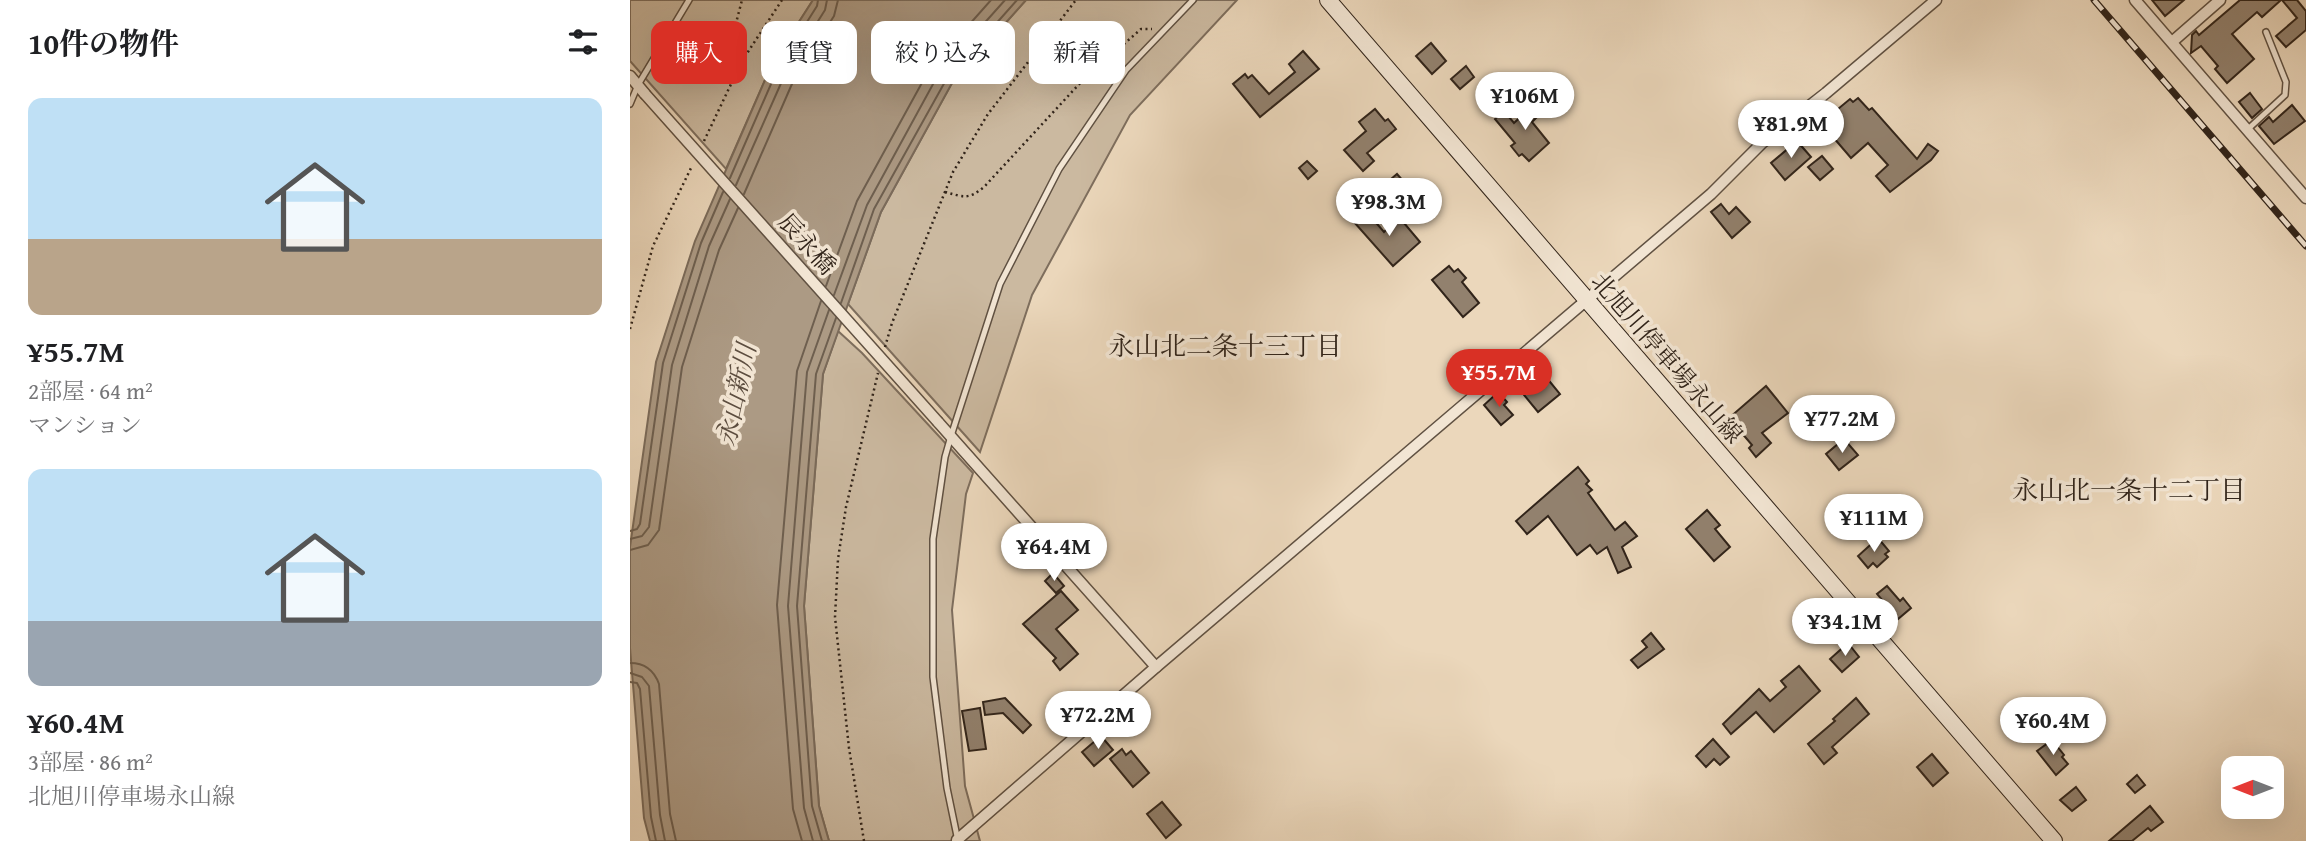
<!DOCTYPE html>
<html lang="ja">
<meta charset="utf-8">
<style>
body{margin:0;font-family:"Gentium Book Plus","Noto Serif JP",serif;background:#f6f6f6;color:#202124;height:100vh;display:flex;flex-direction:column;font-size:26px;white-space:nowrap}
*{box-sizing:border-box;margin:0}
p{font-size:23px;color:#757577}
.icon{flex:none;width:38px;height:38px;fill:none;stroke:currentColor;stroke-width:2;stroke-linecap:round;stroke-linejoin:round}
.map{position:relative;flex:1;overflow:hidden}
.sheet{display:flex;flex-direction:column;background:#fff;width:630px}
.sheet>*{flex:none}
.hud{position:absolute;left:21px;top:21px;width:665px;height:63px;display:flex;gap:14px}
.needle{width:46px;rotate:270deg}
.buttons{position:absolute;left:1591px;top:756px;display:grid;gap:14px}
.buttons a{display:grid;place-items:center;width:63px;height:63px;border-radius:14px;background:#fff;box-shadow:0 7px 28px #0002;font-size:35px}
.price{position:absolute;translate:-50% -60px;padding:0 16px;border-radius:24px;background:#fff;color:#222;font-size:23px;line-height:46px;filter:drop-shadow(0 2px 4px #0008)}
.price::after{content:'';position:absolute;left:50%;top:42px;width:21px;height:16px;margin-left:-10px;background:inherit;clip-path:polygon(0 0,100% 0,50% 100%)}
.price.on{background:#d93025;color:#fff}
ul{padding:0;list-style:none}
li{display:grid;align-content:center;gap:14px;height:371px;padding:0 28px}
li span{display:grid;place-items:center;height:217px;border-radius:14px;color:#555}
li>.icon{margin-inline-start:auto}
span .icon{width:126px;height:126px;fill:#fffc;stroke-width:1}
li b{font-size:30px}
h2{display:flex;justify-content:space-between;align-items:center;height:84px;padding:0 28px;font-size:30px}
.tag{padding:0 24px;border-radius:14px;background:#fff;box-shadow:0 7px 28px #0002;font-size:24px;line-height:63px}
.tag.on{background:#d93025;color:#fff}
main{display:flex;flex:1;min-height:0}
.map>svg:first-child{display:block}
.green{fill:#cbb9a0;stroke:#7e6e5d;stroke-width:2}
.water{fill:#ac9a84;stroke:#7b6b5a;stroke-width:2}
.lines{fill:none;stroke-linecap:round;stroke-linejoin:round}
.shore{stroke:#6e5f4f;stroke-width:2}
.building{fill:#92816e;stroke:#31241a;stroke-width:2}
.service-casing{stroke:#605142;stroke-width:8}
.minor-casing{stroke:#605142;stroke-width:13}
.secondary-casing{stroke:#31241a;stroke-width:18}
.path{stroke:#31241a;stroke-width:2.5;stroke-dasharray:2 3.5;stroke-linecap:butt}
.service{stroke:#f2e5d3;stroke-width:5}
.minor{stroke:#f2e5d3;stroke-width:10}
.secondary{stroke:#f2e5d3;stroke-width:16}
.rail-casing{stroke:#31241a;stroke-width:7}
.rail{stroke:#f2e5d3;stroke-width:4.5;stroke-dasharray:13;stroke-linecap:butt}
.minor-bridge-casing{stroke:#605142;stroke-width:13;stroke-linecap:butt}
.minor-bridge{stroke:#f2e5d3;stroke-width:10}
.labels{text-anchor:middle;stroke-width:7;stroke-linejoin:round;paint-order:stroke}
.street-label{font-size:24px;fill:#31241a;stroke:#f2e5d3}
.neighbourhood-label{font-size:26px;fill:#31241a;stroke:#f2e5d3}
.water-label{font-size:26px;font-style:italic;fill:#5c4d3f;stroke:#f2e5d3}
</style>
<main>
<section class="sheet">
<h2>10件の物件<svg class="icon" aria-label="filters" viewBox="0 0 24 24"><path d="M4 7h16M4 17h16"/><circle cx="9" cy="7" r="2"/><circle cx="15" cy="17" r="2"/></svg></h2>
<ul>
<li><span style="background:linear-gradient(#bfe0f5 65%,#b9a48a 0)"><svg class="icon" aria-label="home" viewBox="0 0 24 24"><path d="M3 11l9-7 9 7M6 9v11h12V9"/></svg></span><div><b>¥55.7M</b><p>2部屋 · 64 m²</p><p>マンション</p></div></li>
<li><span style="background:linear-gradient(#bfe0f5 70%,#9aa5b1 0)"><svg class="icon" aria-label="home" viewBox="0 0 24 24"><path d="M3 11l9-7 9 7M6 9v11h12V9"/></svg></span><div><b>¥60.4M</b><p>3部屋 · 86 m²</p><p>北旭川停車場永山線</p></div></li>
</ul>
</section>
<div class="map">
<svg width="1676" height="841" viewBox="0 0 1676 841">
<rect width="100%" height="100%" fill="#ebd7bb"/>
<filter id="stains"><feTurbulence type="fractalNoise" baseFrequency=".00286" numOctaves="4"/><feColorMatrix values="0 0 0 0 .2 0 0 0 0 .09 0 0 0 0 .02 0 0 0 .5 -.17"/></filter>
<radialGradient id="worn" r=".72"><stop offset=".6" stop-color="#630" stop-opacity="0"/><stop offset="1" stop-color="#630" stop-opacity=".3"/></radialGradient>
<g class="green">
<path d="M0 0H183L142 64 96 169 0 61Z"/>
<path d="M396 0H607L500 115 402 295 350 452 218 304 251 212 322 83Z"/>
<path d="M208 331 232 353 343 473 336 494 322 610 335 786 350 841H199L189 806 174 606 193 374Z"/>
</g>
<path class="water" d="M183 0H396L322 83 251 212 193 374 174 606 189 806 199 841H20L14 818 0 648V547L26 362 65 241 142 64Z"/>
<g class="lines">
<g class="shore">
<path d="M100 178 148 68 187 6 188 0"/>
<path d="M106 185 156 72 195 10 197 0"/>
<path d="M114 194 165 77 204 16 208 0"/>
<path d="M196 286 227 201 299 70 361 0"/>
<path d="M204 295 237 205 308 75 375 0"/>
<path d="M211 303 244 209 316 80 387 0"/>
<path d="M0 531 7 529 10 524 33 363 71 243 93 192"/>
<path d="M0 539 12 536 19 527 42 365 79 246 100 199"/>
<path d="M0 550 18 545 29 530 52 367 89 250 108 208"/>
<path d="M0 663C15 663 24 670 29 684L40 814 46 841"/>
<path d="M0 673 12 677 19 686 30 815 35 841"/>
<path d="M0 682 7 683 10 689 21 817 26 841"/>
<path d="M172 841 163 809 147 605 167 371 191 301"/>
<path d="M183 841 174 808 158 606 177 372 199 310"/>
<path d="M192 841 182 806 167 606 186 374 206 318"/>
</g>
</g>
<g class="building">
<path d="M1522 0H1554L1535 16Z"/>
<path d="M1610 0H1651L1632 17 1627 12 1602 34 1624 59 1597 83 1585 69 1588 66 1571 46 1561 53 1562 35 1566 31 1569 35Z"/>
<path d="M1652 0H1667L1676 11V30L1656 47 1646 36 1667 18Z"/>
<path d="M801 43 816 61 802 74 786 56Z"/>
<path d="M673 51 689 69 630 117 603 84 615 74 618 78 622 75 639 94 665 72 659 64Z"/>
<path d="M836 66 844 77 830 89 821 79Z"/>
<path d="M1620 93 1632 109 1622 118 1609 102Z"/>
<path d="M1228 98 1239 110 1242 108 1287 159 1298 144 1308 151 1301 160 1260 192 1246 176 1258 165 1238 143 1221 158 1191 123 1220 99 1223 102Z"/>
<path d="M907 101 915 109 902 122 919 143 899 161 892 154 889 156 881 146 885 143 865 119 874 111 884 123Z"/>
<path d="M1662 105 1675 121 1644 144 1629 126 1639 117 1643 122Z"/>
<path d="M745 109 755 121 758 119 766 129 737 153 744 161 733 171 714 150 736 131 729 122Z"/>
<path d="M1167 141 1181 157 1155 180 1141 163Z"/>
<path d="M1192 156 1203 169 1190 180 1178 167Z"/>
<path d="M677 161 687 171 678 179 669 168Z"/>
<path d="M767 174 793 204 774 220 748 190Z"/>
<path d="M1091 204 1099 214 1106 207 1120 222 1102 238 1081 212Z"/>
<path d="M736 211 754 232 769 217 790 242 763 266 724 222Z"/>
<path d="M819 266 824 272 828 269 836 278 832 282 849 303 833 317 802 280Z"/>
<path d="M916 377 930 394 908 412 894 395Z"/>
<path d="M1136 386 1158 413 1132 433 1141 443 1126 457 1119 448 1122 445 1099 418Z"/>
<path d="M870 394 877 402 874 405 883 415 871 425 854 405 865 395 867 398Z"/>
<path d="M1214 439 1228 455 1209 470 1196 454Z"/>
<path d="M948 467 959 481 956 484 962 490 958 493 985 530 995 522 1007 536 992 547 1001 567 988 573 977 547 967 554 960 545 947 555 918 516 897 534 886 521Z"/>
<path d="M1077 510 1090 525 1085 529 1100 547 1084 561 1056 529Z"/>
<path d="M1248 538 1259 551 1255 554 1258 557 1247 567 1243 563 1238 568 1228 556Z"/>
<path d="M423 573 434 586 426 593 415 581Z"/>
<path d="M1257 586 1270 601 1273 598 1281 608 1268 619 1247 594Z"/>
<path d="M431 591 448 610 426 629 448 654 430 670 423 661 426 658 393 624Z"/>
<path d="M1021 633 1034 649 1008 668 1001 660 1017 647 1012 641Z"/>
<path d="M1218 643 1229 657 1212 672 1200 659Z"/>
<path d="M1169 666 1190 691 1144 732 1126 712 1101 734 1093 724 1129 689 1140 701 1156 687 1151 681Z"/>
<path d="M375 698 401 725 393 733 373 713 355 715 353 702Z"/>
<path d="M1226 698 1239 714 1202 747 1207 753 1194 764 1178 744 1205 721 1203 719Z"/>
<path d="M350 708 356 749 339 751 332 711Z"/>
<path d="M471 736 483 750 464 766 452 752Z"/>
<path d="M1083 739 1099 757 1090 765 1084 759 1076 767 1066 756Z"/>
<path d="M1422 740 1434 755 1432 757 1438 764 1426 775 1407 751Z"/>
<path d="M492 749 496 755 501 751 519 773 503 787 480 759Z"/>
<path d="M1302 754 1318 773 1303 786 1287 767Z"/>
<path d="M1507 775 1515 785 1505 793 1497 784Z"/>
<path d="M1446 787 1456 800 1442 811 1430 800Z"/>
<path d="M532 802 551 825 536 838 517 814Z"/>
<path d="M1520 806 1533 822 1521 831 1518 828 1502 841H1479Z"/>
</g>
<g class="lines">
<g class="service-casing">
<g id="service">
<path d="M0 104 8 85 59 0"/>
<path d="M1617 130 1655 95 1656 82 1636 32"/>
<path d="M328 841 317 788 303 677V539L315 457 321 436 370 284 429 169 496 70 563 0"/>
</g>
</g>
<g class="minor-casing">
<g id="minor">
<path d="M1505 0 1676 198"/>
<path d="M1542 42 1590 0"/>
<path d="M0 76 15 94"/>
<path d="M308 422 526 667"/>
<path d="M327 840 526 667 1081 194 1132 143 1196 93 1306 0"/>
</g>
</g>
<g class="secondary-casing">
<path id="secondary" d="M698 0 1424 841"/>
</g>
<g class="path">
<path d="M107 71 98 54 112 0"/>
<path d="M74 141 112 61 152 0"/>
<path d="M315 192C334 197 338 200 354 187L452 81 511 29H522"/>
<path d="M0 329 23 246 62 166"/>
<path d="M255 347 262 323 323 172 358 114 446 0"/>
<path d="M234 841 219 748 205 617 208 559 216 507 248 373"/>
</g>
<use href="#service" class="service"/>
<use href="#minor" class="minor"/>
<use href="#secondary" class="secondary"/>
<g class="rail-casing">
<path id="rail" d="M1464 0 1676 246"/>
</g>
<use href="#rail" class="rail"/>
<g class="minor-bridge-casing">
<path id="minor-bridge" d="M15 94 308 422"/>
</g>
<use href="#minor-bridge" class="minor-bridge"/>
</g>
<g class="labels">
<g class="street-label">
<text transform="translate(177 244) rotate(48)" y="8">辰永橋</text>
<text transform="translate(1037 358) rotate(49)" y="8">北旭川停車場永山線</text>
</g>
<g class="neighbourhood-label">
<text x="595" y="355">永山北二条十三丁目</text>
<text x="1499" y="499">永山北一条十二丁目</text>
</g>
<g class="water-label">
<text transform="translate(106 395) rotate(-78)" y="9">永山新川</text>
</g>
</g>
<rect width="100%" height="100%" filter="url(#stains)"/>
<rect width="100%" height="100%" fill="url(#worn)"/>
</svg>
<div class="buttons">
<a><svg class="needle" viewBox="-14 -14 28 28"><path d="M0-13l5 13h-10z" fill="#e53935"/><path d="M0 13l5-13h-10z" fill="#757577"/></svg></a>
</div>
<b class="price" style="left:895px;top:132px">¥106M</b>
<b class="price" style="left:1161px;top:160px">¥81.9M</b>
<b class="price" style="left:759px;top:238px">¥98.3M</b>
<b class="price on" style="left:869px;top:409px">¥55.7M</b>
<b class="price" style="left:1212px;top:455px">¥77.2M</b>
<b class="price" style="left:1244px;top:554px">¥111M</b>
<b class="price" style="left:424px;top:583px">¥64.4M</b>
<b class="price" style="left:1215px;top:658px">¥34.1M</b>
<b class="price" style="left:468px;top:751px">¥72.2M</b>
<b class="price" style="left:1423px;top:757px">¥60.4M</b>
<div class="hud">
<a class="tag on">購入</a>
<a class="tag">賃貸</a>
<a class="tag">絞り込み</a>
<a class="tag">新着</a>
</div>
</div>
</main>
